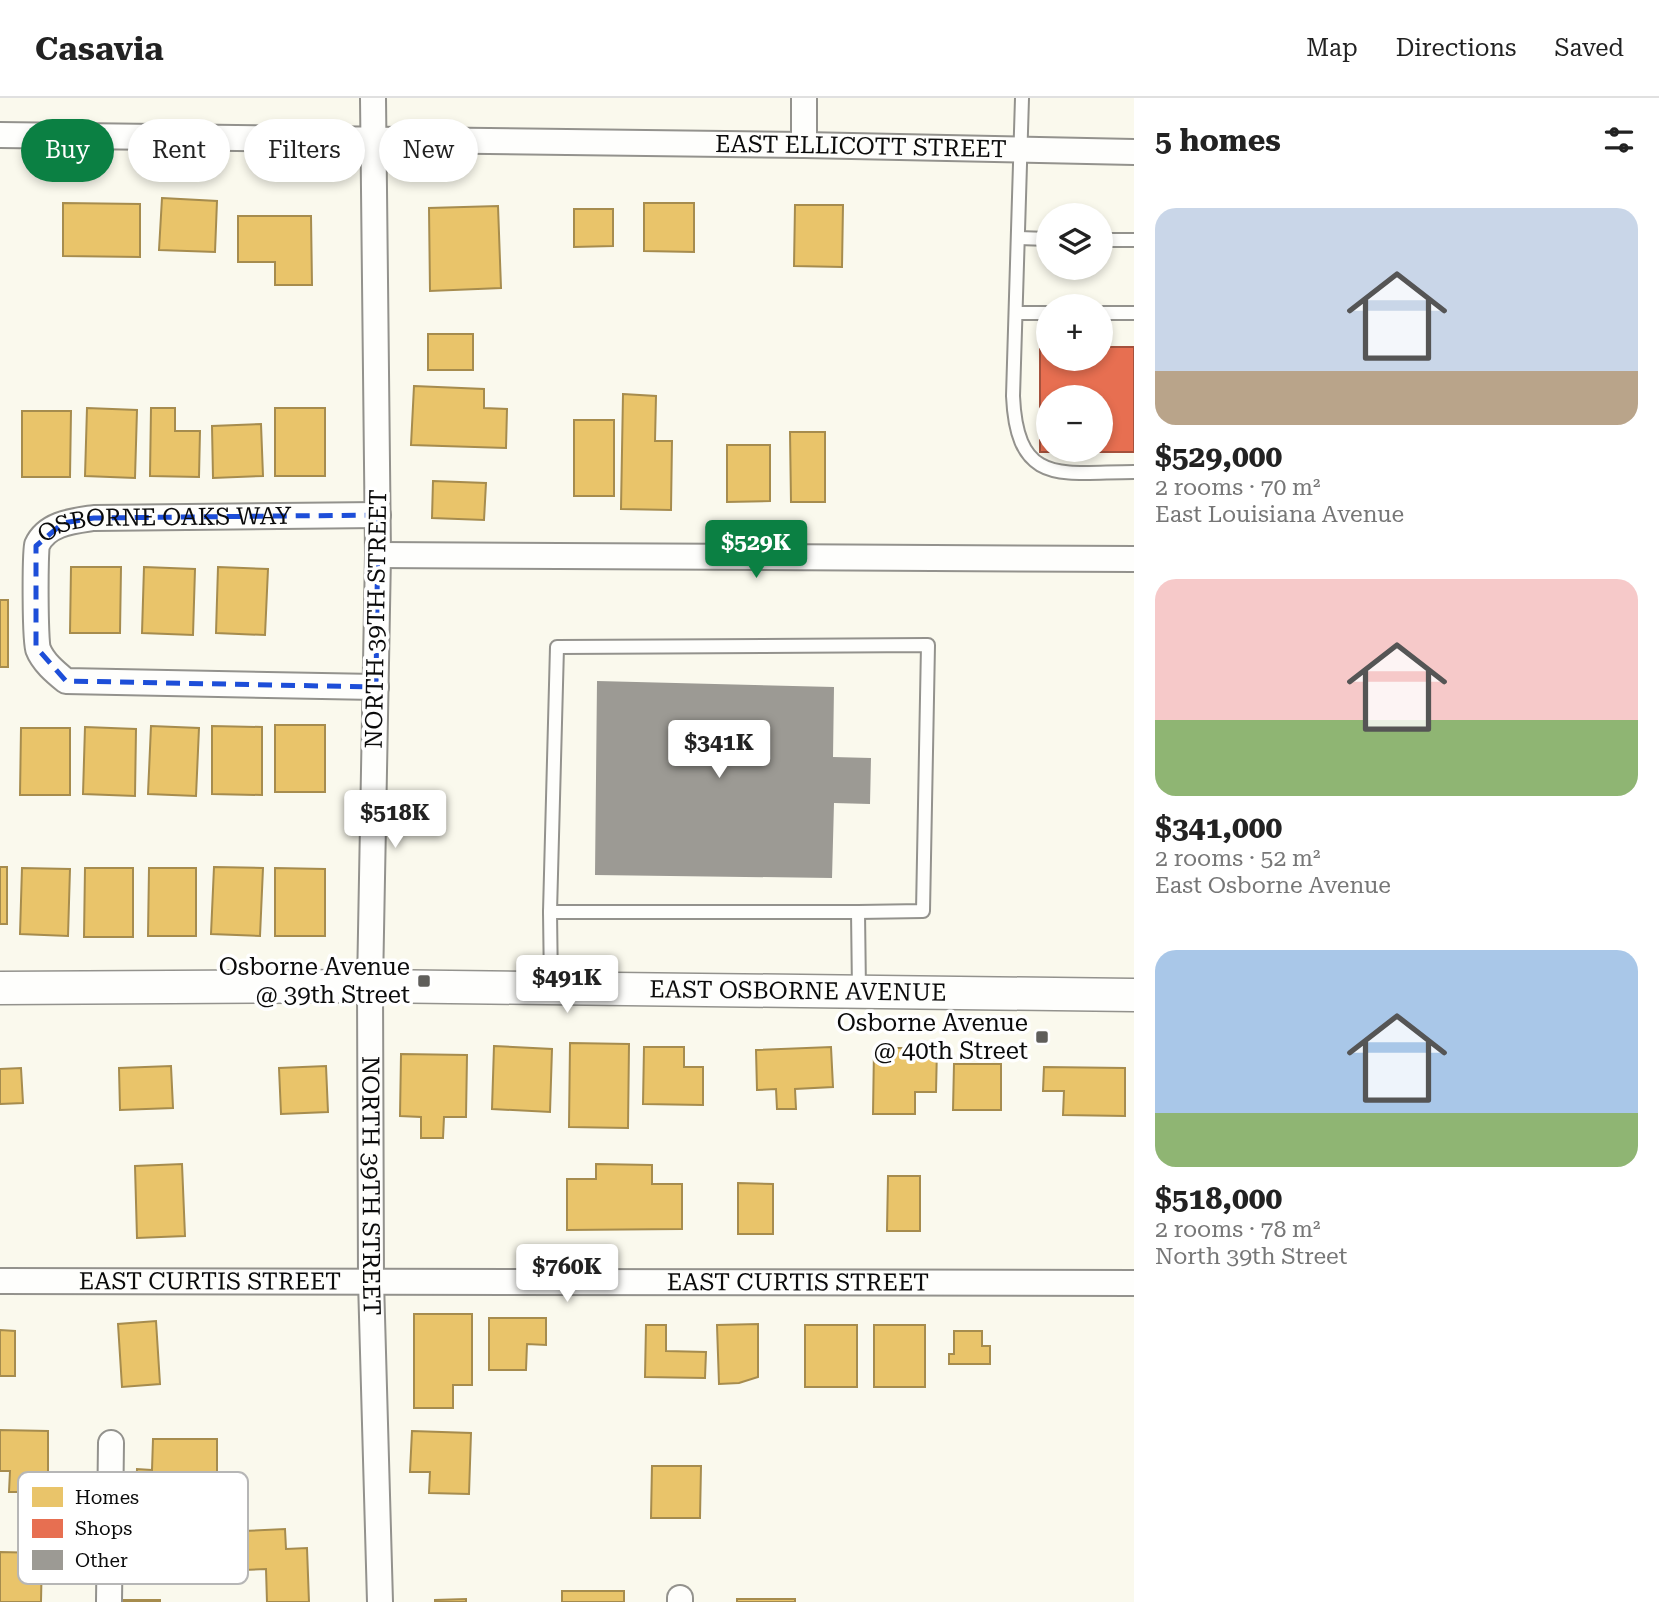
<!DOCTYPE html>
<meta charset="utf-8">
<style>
body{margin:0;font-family:"Roboto Serif",serif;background:#f2f2f2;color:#222;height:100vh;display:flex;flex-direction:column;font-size:26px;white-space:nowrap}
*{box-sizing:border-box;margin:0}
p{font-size:23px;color:#767676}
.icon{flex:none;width:38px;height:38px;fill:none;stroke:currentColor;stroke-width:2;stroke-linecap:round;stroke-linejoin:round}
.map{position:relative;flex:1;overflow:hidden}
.drawer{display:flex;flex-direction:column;background:#fff;width:525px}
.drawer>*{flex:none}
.hud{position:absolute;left:21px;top:21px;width:665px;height:63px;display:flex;gap:14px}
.tools{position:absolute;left:1036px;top:105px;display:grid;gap:14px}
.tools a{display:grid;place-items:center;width:77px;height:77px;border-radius:50%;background:#fff;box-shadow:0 4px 10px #0003;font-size:35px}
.price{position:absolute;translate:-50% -60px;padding:0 16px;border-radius:7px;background:#fff;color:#222;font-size:23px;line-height:46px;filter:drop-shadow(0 2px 4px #0008)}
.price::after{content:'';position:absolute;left:50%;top:42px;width:21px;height:16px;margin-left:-10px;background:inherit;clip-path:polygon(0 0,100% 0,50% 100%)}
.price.active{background:#0b8043;color:#fff}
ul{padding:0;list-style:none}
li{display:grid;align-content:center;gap:14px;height:371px;padding:0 21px}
li span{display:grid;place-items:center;height:217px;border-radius:21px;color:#555}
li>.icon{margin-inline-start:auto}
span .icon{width:126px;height:126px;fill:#fffc;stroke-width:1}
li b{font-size:30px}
h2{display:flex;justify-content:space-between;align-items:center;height:84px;padding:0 21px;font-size:30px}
.chip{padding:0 24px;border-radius:32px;background:#fff;box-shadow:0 4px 10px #0003;font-size:24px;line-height:63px}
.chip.active{background:#0b8043;color:#fff}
header{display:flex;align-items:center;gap:42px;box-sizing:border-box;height:98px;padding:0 35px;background:#fff;border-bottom:2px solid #e0e0e0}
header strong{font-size:33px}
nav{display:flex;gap:38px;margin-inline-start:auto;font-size:24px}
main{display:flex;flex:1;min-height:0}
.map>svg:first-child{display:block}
.homes{fill:#e9c46a;stroke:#a68c4e;stroke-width:2}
.shops{fill:#e76f51;stroke:#a5513c;stroke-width:2;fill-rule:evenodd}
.building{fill:#9c9a94}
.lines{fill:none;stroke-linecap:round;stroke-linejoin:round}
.service-casing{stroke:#93928d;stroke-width:16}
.minor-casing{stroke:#93928d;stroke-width:28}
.tertiary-casing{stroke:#93928d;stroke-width:35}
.service{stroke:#fefefc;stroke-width:12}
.minor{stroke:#fefefc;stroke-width:24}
.tertiary{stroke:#fefefc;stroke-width:32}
.marked{fill:none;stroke:#1d4ed8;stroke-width:5;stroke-dasharray:14 9;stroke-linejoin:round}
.poi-dot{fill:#5f5e5a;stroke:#fff;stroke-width:2.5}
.labels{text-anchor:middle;stroke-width:7;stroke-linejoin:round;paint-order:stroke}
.street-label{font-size:24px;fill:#0b0b0b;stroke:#fff}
.poi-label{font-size:24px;fill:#0b0b0b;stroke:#fff;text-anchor:end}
.key{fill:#fff;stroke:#b6b6b6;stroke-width:2}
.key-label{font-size:19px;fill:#0b0b0b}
</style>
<header>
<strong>Casavia</strong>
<nav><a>Map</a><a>Directions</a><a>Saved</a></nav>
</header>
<main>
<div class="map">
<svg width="1134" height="1504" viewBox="0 0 1134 1504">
<rect width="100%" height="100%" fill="#faf9ed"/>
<g class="homes">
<path d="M162 100 217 103 215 154 159 152Z"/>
<path d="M63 105 140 106V159L63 158Z"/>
<path d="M644 105H694V154L644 153Z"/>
<path d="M795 107H843L842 169 794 168Z"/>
<path d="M498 108 501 190 430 193 429 110Z"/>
<path d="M574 111H613V148L574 149Z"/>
<path d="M238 118H311L312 187H275V164H238Z"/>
<rect x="428" y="236" width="45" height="36"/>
<path d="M414 288 484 291V310L507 311 506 350 411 347Z"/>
<path d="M623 296 656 298 655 343H672L671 412 621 411Z"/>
<path d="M87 310 137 312 135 380 85 378Z"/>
<path d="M151 310H175V333H200L199 379 150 378Z"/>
<rect x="275" y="310" width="50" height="68"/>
<path d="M22 313H71L70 379H22Z"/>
<rect x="574" y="322" width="40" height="76"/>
<path d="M261 326 263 378 213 380 212 328Z"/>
<path d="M790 334H825V404H791Z"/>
<path d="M727 347H770V403L727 404Z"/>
<path d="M433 383 486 385 484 422 432 420Z"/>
<path d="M71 469H121L120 535H70Z"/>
<path d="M144 469 195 471 193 537 142 535Z"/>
<path d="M218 469 268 471 265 537 216 535Z"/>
<rect x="0" y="502" width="8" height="67"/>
<rect x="275" y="627" width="50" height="67"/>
<path d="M151 628 199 630 196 698 148 696Z"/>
<path d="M212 628 262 629V697L212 696Z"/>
<path d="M85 629 136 631 135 698 83 696Z"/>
<path d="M21 630H70V697H20Z"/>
<rect x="0" y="769" width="7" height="57"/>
<path d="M214 769 263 770 260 838 211 836Z"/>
<path d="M22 770 70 771 68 838 20 836Z"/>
<path d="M85 770H133V839H84Z"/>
<path d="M149 770H196V838H148Z"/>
<path d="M275 770 325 771V838H275Z"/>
<path d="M570 945 629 946 628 1030 569 1029Z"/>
<path d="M494 948 552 951 550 1014 492 1011Z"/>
<path d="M644 949H684V969H703V1007L643 1006Z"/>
<path d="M831 949 833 989 795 991 796 1011H777L776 991 757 992 756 952Z"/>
<path d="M874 950H937L936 994H915V1016H873Z"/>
<path d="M401 956 467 957 466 1019H444L443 1040H421V1019L400 1018Z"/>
<path d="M954 966H1001V1012H953Z"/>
<path d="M171 968 173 1010 120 1012 119 970Z"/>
<path d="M326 968 328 1014 281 1016 279 970Z"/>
<path d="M1044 969 1125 970V1018L1063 1017 1064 993H1043Z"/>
<path d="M21 970 23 1005 0 1006V971Z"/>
<path d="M182 1066 185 1138 137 1140 135 1068Z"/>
<path d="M596 1066 652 1067V1086H682V1131L567 1132V1081H596Z"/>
<path d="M888 1078H920V1133H887Z"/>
<path d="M738 1085 773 1086V1136H738Z"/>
<path d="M414 1216H472V1287H453V1310H414Z"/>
<path d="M489 1220H546V1247L527 1246 526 1272H489Z"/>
<path d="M156 1223 160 1286 122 1289 118 1226Z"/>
<path d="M758 1226V1279L739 1285 719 1286 717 1227Z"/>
<path d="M646 1227H666V1253L706 1254 705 1280 645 1279Z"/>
<rect x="805" y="1227" width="52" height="62"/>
<rect x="874" y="1227" width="51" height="62"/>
<path d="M0 1232 15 1233V1278H0Z"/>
<path d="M954 1233H982V1248H990V1266H949V1256H954Z"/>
<path d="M0 1332 48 1333V1394H9L10 1373H0Z"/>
<path d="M412 1333 471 1335 469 1396 429 1395 430 1374H410Z"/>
<path d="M153 1341H217V1382L177 1381 176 1402 136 1401 137 1371 152 1372Z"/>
<path d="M652 1368H701L700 1420H651Z"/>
<path d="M285 1431 286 1451 307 1450 309 1504H267L266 1471 244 1472 243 1433Z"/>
<path d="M0 1454 42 1455 41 1504H0Z"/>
<rect x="562" y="1493" width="62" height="11"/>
<path d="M466 1501V1504H435V1502Z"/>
<rect x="737" y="1501" width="58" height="3"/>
<rect x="119" y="1502" width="41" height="2"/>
</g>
<path class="shops" d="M1040 249H1048V261H1101V249H1134V354H1040ZM1048 299H1101V352H1048Z"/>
<path class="building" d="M597 583 834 589 833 659 871 660 870 706 834 705 832 780 595 777Z"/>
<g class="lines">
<g class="service-casing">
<g id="service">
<path d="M1022 0 1013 298C1017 390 1063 374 1134 374"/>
<path d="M1019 140 1048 141"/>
<path d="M1101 142H1134"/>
<path d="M1016 215H1048"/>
<path d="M1101 215H1134"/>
<path d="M550 814 557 549 928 547 923 813 858 814"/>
<path d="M551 889 550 814H858L859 893"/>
</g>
</g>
<g class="minor-casing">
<g id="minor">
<path id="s1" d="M373 0 378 457 370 888 371 1183 380 1504"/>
<path id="s2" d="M0 37 804 47 1134 54"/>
<path d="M804 47V0"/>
<path d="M378 457 1134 461"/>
<path id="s3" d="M376 589 66 583C55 574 43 564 38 551 35 545 35 452 37 447 47 425 74 423 94 420L378 417"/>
<path id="s4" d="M0 1183 1134 1185"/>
<path d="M680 1500V1504"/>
<path d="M109 1504 111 1345"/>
</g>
</g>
<g class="tertiary-casing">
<g id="tertiary">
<path id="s5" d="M0 890 370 888 1134 897"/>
</g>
</g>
<use href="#service" class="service"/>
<use href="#minor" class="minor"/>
<use href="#tertiary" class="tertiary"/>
</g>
<path class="marked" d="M378 417 376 589 66 583 36 549V448L63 425 94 420Z"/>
<g class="poi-dot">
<rect x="417" y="876" width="14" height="14" rx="3.5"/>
<rect x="1035" y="932" width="14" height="14" rx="3.5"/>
</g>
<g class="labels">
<g class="street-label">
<text dy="8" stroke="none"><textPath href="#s2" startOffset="861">EAST ELLICOTT STREET</textPath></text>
<text dy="8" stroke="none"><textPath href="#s3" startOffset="593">OSBORNE OAKS WAY</textPath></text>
<text transform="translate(376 521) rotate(-89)" y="8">NORTH 39TH STREET</text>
<text dy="8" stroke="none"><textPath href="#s5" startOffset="798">EAST OSBORNE AVENUE</textPath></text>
<text dy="8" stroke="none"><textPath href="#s1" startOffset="1088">NORTH 39TH STREET</textPath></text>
<text dy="8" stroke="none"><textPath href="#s4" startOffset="210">EAST CURTIS STREET</textPath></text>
<text dy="8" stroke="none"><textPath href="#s4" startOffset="798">EAST CURTIS STREET</textPath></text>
</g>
<g class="poi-label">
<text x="410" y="877">Osborne Avenue<tspan x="410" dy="28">@ 39th Street</tspan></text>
<text x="1028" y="933">Osborne Avenue<tspan x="1028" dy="28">@ 40th Street</tspan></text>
</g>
</g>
<rect x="18" y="1374" width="230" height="112" rx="10" class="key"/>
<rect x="32" y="1389" width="31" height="20" fill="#e9c46a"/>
<rect x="32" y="1421" width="31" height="19" fill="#e76f51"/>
<rect x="32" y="1452" width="31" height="20" fill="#9c9a94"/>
<g class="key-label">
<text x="75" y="1406">Homes</text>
<text x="75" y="1437">Shops</text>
<text x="75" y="1469">Other</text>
</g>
</svg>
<div class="tools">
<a><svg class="icon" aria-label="layers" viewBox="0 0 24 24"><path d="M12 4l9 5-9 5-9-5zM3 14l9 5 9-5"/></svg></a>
<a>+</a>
<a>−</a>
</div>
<b class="price active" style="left:756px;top:482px">$529K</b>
<b class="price" style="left:719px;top:682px">$341K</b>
<b class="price" style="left:395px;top:752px">$518K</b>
<b class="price" style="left:567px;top:917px">$491K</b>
<b class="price" style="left:567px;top:1206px">$760K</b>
<div class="hud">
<a class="chip active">Buy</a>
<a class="chip">Rent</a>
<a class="chip">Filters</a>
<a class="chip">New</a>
</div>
</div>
<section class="drawer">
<h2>5 homes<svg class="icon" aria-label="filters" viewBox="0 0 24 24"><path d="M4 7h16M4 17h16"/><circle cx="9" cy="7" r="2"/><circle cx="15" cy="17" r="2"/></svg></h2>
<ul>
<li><span style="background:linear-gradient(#c9d6e8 75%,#b9a48a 0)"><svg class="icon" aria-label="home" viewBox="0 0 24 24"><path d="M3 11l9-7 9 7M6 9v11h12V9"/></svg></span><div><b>$529,000</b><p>2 rooms · 70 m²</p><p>East Louisiana Avenue</p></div></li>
<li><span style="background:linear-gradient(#f6c9c9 65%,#8fb573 0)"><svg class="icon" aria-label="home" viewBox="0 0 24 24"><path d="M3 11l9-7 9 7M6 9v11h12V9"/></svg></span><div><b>$341,000</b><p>2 rooms · 52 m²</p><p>East Osborne Avenue</p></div></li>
<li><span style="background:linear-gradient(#a9c7e8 75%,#8fb573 0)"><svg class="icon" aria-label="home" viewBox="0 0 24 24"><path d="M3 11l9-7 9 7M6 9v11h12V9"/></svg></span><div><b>$518,000</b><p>2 rooms · 78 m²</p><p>North 39th Street</p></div></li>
</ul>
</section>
</main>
